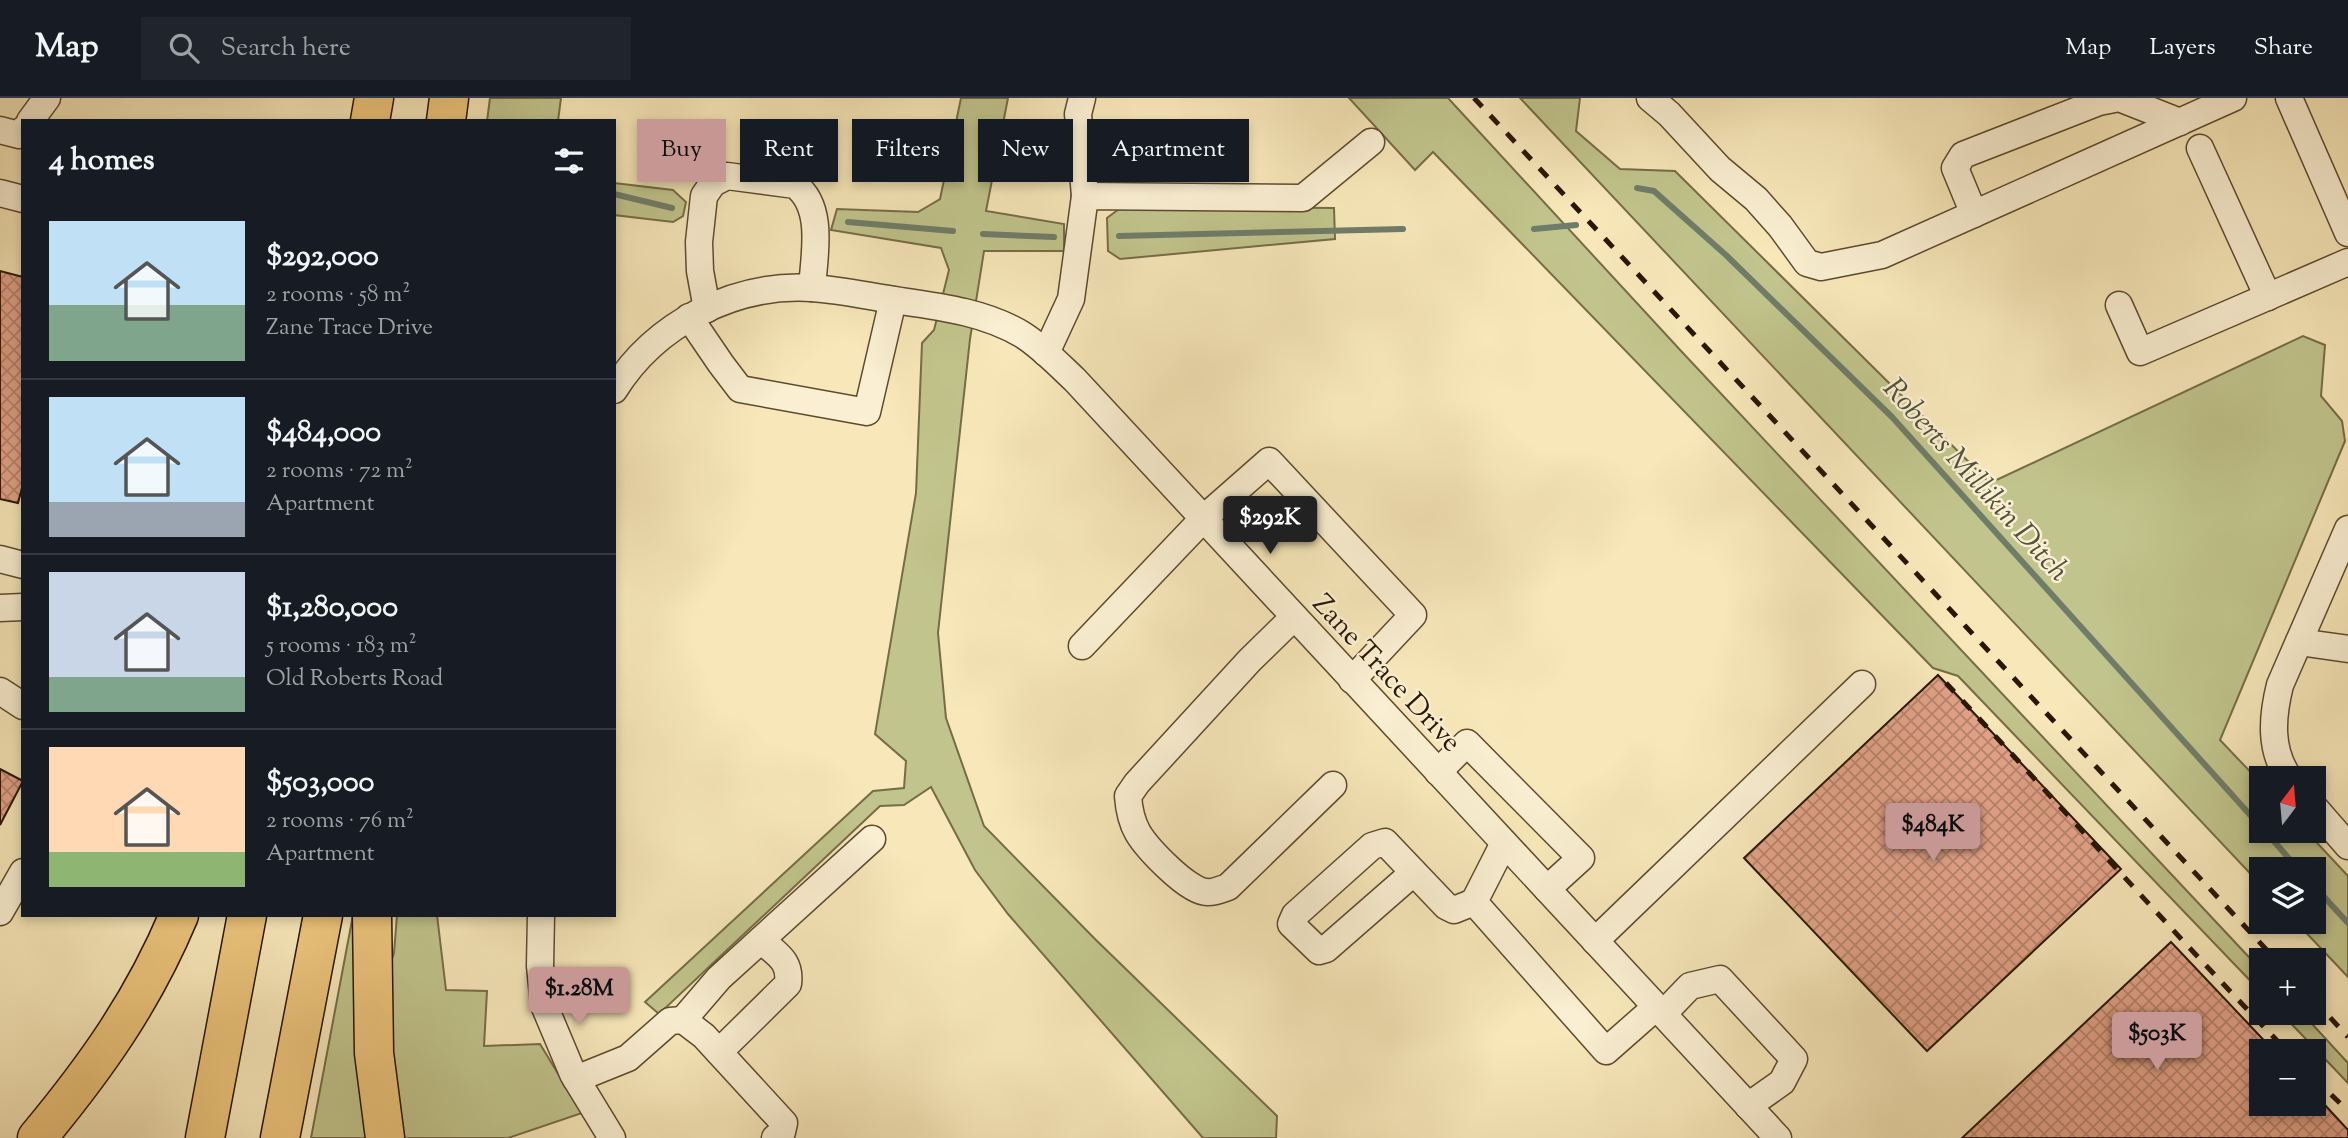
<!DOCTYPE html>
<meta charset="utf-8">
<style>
body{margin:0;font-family:"Sorts Mill Goudy",serif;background:#20242c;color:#f1f3f6;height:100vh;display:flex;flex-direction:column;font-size:26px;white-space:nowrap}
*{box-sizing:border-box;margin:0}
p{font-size:23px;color:#9ea1a6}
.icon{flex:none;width:38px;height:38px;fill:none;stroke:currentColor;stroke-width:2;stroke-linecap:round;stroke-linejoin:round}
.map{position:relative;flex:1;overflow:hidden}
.drawer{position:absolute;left:21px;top:21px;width:595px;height:798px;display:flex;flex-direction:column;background:#171b24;border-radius:0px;box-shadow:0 4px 10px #0003}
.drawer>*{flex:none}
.guide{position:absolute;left:637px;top:21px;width:665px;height:63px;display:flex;gap:14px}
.needle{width:46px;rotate:16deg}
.tools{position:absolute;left:2249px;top:668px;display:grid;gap:14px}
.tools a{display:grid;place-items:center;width:77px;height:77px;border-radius:0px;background:#171b24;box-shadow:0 4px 10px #0003;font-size:35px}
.price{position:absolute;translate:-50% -60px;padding:0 16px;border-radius:7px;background:#c59692;color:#111;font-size:23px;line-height:46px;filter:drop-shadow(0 2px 4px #0008)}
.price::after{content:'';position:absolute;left:50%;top:42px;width:21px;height:16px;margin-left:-10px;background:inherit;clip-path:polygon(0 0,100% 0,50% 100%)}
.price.active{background:#222;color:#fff}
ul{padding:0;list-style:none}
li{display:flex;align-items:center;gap:21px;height:175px;padding:0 28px}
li+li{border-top:2px solid #363941}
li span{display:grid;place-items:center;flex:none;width:196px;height:140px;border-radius:0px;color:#555}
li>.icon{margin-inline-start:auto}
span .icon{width:84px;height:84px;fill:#fffc;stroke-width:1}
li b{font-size:30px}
h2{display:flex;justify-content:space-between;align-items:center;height:84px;padding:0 28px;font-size:30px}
.tag{padding:0 24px;border-radius:0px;background:#171b24;box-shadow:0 4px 10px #0003;font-size:24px;line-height:63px}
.tag.active{background:#c59692;color:#111}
header{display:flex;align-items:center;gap:42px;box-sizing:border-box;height:98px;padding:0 35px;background:#171b24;border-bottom:2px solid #363941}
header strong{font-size:33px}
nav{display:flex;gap:38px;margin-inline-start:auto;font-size:24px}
.search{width:490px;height:63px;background:#20242c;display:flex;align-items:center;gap:18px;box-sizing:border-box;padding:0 24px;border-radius:0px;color:#9ea1a6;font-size:26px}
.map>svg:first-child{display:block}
.grass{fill:#c1c48c;stroke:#756d46;stroke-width:2}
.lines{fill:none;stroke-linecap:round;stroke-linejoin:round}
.stream{stroke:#6f7c69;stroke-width:6}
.building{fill:url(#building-cross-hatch);stroke:#291600;stroke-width:2}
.minor-casing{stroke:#5c4a2e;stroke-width:29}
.highway-casing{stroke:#291600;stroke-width:41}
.minor{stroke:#faefd2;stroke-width:26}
.highway{stroke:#ecc47c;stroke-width:38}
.rail{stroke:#291600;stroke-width:5;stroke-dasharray:12 12;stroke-linecap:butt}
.labels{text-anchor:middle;stroke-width:5;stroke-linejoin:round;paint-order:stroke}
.street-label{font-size:28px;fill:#291600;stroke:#faefd2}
.water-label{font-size:30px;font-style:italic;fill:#52523d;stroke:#faefd2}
</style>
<header>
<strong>Map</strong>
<div class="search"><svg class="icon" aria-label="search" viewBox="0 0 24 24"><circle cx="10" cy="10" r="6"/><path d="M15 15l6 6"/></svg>Search here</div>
<nav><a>Map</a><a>Layers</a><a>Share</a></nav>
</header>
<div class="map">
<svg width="2348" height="1040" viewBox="0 0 2348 1040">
<defs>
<pattern id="building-cross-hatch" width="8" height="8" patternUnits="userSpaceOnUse" patternTransform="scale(1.75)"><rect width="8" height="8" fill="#e2a288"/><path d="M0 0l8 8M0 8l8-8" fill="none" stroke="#b7836d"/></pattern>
</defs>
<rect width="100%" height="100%" fill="#f7e7b9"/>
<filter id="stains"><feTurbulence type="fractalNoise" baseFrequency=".00286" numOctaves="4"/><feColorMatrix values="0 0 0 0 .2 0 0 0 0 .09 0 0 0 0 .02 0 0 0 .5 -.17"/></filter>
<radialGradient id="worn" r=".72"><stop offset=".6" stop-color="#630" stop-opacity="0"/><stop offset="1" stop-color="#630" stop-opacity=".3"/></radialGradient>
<g class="grass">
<path d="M490 0H561L558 23H487Z"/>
<path d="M961 0H1008L986 113 1064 126V153H984L970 241 938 535 946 620 984 728 1096 842 1277 1018 1276 1040H1203L1008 816 975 772 931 689 904 707 880 708 659 916 645 904 873 693 904 690 906 663 875 636 916 395 922 245 934 232 949 172 941 150 831 132 837 111 918 114 940 101Z"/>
<path d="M1349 0H1448L1682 254 2261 872V894L1958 578 1933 570 1433 54 1415 72Z"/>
<path d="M1520 0H1580L1576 33 1620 71 1675 73 1990 385 2303 238 2325 247 2321 298 2342 323 2345 343 2220 642 2261 685V733H2306L2348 778V879L2296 824H2314V772H2261V787Z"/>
<path d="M614 85 673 92 686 104 683 118 673 124 614 117Z"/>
<path d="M1123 108 1334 110 1335 141 1120 161 1108 153 1107 120Z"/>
<path d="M353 817 373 1040H311Z"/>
<path d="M397 817H437L446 892 487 893 484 948 540 946 582 1015 508 1040H401L385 881 394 855Z"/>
<path d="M2281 915H2302L2348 965V985Z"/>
</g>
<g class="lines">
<g class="stream">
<path d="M1637 90 1654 93 1727 158 1892 319 2261 729"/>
<path d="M614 96 672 110"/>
<path d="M848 124 953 133"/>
<path d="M1534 131 1576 127"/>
<path d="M983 136 1054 139"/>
<path d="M1119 138 1403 131"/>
<path d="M2265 733 2299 772"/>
<path d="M2314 788 2348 825"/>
</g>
</g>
<g class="building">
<path d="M0 173 23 179V386L18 405 0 401Z"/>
<path d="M1938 577 2121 771 1927 953 1744 760Z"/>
<path d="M0 671 23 683 0 727Z"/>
<path d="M2171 844 2275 954H2261V1006H2314V995L2348 1032V1040H1962Z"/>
</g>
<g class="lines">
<g class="minor-casing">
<g id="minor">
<path d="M1082 0 1078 16 1085 98"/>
<path d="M1650 0 1669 16 1720 71 1756 101 1780 128 1807 165 1821 169 1882 157 2233 0"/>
<path d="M2289 0 2348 135"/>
<path d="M30 23 47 0"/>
<path d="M0 32 19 37 23 32"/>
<path d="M2200 50 2268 199"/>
<path d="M0 95 23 101"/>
<path d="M1974 116 1955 70 1963 57 2099 4 2119 0 2180 24"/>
<path d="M2119 207 2140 254 2348 164"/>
<path d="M707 211 700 173 699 144 704 98 713 85 727 78 795 87C825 109 814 158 812 190"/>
<path d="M689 219 721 266 740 291 867 314 893 202"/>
<path d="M1046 255 1071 201 1085 98 1303 100 1371 44"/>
<path d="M614 292C655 226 734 185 812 190 842 192 872 199 901 203 943 209 987 215 1023 237 1042 249 1059 267 1075 282L1778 1040"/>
<path d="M0 461 23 467"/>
<path d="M0 510 23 509"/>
<path d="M1294 519 1250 562 1137 685 1128 698C1129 712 1131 723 1138 735 1147 750 1188 794 1207 794 1213 795 1222 791 1228 789L1333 687"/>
<path d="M2299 544 2348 551"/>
<path d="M1082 548 1203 421 1269 363 1413 517 1352 582"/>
<path d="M0 593 23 608"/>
<path d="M1438 674 1467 645 1581 760 1547 791"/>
<path d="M2290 681C2269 653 2272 619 2280 587L2348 431"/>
<path d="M2314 709 2348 748"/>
<path d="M1504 745 1474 804 1606 953 1656 909"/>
<path d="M1413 775 1326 851 1319 853 1291 826 1295 817 1372 748 1385 744 1446 808 1454 812 1474 804"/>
<path d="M0 814 23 774"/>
<path d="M541 817 540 868 544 907 573 976 612 1040"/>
<path d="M1595 843 1862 586"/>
<path d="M1663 916 1690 888 1720 881 1794 961 1782 984 1748 1008"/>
<path d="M683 922 719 880 872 741"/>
<path d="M719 954 788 886C791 862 777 857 761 842"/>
<path d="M576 981 628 960 670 923 683 922 704 938 784 1025 782 1034 775 1040"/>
</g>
</g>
<g class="highway-casing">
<g id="highway">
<path d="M370 23 374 0"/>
<path d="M446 23 449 0"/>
<path d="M372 817 374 955 385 1040"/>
<path d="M37 1040C96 969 143 903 179 817"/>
<path d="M205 1040 247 817"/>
<path d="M280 1040 323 817"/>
</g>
</g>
<use href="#minor" class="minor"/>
<use href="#highway" class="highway"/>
<g class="rail">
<path d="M1474 0 2277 863"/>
<path d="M1946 585C2061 708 2171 833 2288 954"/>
<path d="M2314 902 2348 939"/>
<path d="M2314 980 2348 1013"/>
</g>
</g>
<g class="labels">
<g class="street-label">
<text transform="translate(1388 574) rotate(47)" y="10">Zane Trace Drive</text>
</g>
<g class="water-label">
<text transform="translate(1977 381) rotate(48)" y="10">Roberts Millikin Ditch</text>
</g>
</g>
<rect width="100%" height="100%" filter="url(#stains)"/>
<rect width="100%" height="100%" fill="url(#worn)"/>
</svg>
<div class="tools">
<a><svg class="needle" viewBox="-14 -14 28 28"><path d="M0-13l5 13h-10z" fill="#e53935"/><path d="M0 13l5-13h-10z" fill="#9ea1a6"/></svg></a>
<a><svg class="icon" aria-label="layers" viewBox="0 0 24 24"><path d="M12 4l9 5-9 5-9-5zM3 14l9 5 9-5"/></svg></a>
<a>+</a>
<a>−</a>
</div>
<b class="price active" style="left:1270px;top:458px">$292K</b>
<b class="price" style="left:1933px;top:765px">$484K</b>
<b class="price" style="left:579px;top:929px">$1.28M</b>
<b class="price" style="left:2157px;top:974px">$503K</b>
<div class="guide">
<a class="tag active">Buy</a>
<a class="tag">Rent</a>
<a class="tag">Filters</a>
<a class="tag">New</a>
<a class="tag">Apartment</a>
</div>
<section class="drawer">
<h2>4 homes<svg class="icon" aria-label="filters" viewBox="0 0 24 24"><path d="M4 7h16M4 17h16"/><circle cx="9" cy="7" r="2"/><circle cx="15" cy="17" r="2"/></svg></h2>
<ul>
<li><span style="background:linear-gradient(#bfe0f5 60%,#7fa58c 0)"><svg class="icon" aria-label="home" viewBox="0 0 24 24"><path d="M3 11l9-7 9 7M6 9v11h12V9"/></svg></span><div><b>$292,000</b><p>2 rooms · 58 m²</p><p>Zane Trace Drive</p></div></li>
<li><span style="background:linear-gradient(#bfe0f5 75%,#9aa5b1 0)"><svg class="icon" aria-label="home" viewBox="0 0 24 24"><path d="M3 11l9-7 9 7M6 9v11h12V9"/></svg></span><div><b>$484,000</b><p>2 rooms · 72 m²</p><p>Apartment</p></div></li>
<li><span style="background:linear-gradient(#c9d6e8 75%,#7fa58c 0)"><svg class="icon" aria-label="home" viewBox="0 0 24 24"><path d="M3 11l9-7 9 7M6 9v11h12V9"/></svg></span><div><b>$1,280,000</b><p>5 rooms · 183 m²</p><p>Old Roberts Road</p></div></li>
<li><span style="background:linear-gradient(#ffd9b3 75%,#8fb573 0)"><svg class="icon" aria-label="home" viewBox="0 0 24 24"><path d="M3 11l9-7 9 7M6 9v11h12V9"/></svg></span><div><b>$503,000</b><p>2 rooms · 76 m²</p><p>Apartment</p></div></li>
</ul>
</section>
</div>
